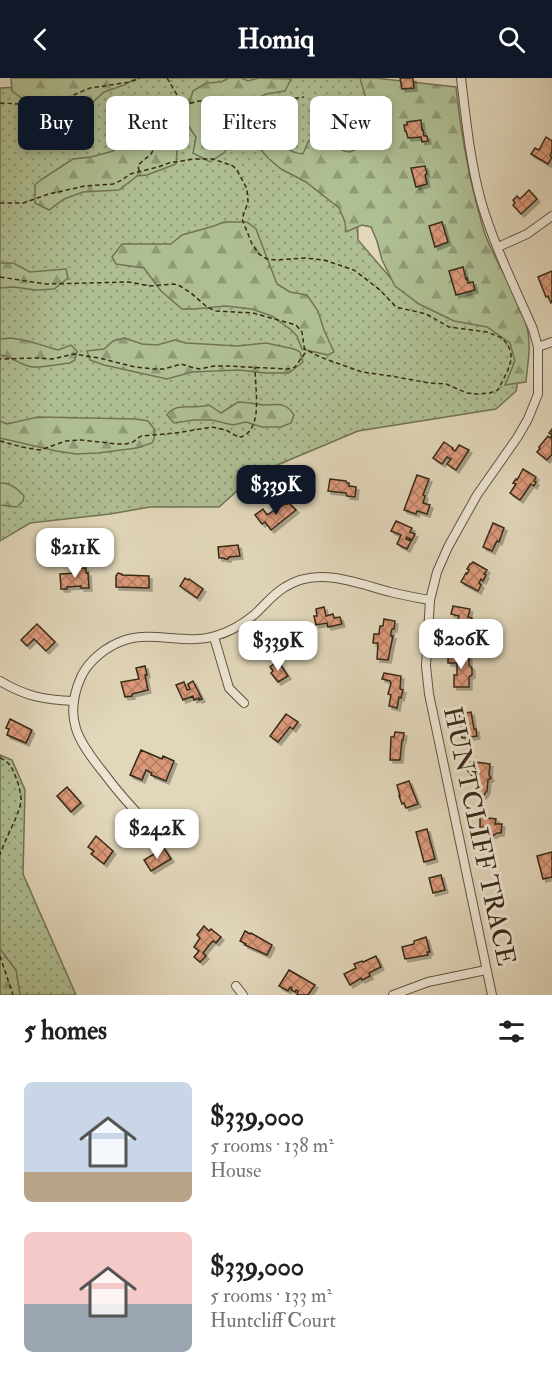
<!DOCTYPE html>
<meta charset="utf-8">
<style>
body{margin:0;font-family:"IM FELL Double Pica",serif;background:#f2f2f2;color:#202124;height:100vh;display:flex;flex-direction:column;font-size:22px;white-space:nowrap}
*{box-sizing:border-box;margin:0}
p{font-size:20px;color:#757577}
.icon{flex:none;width:33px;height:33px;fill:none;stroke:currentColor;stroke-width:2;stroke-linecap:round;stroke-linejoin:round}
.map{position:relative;height:917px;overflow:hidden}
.side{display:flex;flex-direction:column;background:#fff;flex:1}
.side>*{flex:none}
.top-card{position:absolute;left:18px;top:18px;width:516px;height:54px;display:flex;gap:12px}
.price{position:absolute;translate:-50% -51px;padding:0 14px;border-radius:12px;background:#fff;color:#222;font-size:20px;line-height:39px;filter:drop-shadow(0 2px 3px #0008)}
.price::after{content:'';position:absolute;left:50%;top:36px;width:18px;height:14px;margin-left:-9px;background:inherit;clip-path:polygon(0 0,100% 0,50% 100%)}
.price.current{background:#111827;color:#fff}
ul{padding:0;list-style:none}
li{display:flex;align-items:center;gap:18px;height:150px;padding:0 24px}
li span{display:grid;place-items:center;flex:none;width:168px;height:120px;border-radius:9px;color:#555}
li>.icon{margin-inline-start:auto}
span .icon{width:72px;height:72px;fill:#fffc;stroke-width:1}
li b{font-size:26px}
h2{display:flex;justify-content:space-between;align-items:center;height:72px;padding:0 24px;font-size:26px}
.pill{padding:0 21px;border-radius:9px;background:#fff;box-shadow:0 3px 9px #0003;font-size:21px;line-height:54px}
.pill.current{background:#111827;color:#fff}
header{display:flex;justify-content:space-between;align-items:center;height:78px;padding:0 24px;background:#111827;color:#fff;font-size:27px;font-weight:700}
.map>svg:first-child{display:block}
.grass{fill:url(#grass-dots);stroke:#727455;stroke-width:1.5}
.forest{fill:url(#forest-firs);stroke:#727455;stroke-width:1.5}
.building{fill:url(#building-cross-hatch);stroke:#362917;stroke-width:1.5;filter:url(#shadow)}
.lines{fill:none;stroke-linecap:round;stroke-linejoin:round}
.street-casing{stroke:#615440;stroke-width:10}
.path{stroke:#362917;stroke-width:1.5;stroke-dasharray:4.5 3;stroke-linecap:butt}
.street{stroke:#ece5d3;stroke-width:8}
.labels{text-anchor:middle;stroke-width:6;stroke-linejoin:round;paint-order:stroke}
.street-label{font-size:26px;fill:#362917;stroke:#ece5d3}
</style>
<header><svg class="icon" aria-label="back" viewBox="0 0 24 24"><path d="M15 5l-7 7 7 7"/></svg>Homiq<svg class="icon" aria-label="search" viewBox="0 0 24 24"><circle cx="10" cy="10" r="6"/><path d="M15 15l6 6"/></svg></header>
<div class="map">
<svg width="552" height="917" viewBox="0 0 552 917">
<defs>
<pattern id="grass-dots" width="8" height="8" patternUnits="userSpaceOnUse" patternTransform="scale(1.5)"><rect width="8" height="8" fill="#afbf93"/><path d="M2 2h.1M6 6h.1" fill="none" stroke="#8f9b77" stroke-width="1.8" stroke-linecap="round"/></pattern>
<pattern id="forest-firs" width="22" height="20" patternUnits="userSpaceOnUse" patternTransform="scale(1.5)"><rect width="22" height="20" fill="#afbf93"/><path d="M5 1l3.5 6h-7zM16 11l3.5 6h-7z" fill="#8f9b77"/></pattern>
<pattern id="building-cross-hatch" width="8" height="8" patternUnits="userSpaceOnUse" patternTransform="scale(1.5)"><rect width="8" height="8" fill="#dc997a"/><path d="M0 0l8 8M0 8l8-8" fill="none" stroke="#b37d63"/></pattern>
<filter id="shadow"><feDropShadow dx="3" dy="3" stdDeviation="0" flood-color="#0004"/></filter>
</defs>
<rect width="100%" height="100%" fill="#e2d7bb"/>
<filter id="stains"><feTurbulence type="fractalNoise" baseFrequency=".00333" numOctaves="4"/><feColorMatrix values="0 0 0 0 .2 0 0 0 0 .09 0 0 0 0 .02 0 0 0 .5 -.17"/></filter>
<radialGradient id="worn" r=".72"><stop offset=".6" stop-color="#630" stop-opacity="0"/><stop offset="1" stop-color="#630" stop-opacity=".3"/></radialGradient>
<g class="grass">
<path d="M80 0H366L375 54 355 68 358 162 401 212 504 251 523 276 516 313 496 331 358 353 256 396 219 429H150L110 436 30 445 0 463V10L79 6Z"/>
<path d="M0 677 12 682 25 712 23 796 76 917H0Z"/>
</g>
<g class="forest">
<path d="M11 0H137L124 7 104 14 93 24 67 33 44 36 12 13Z"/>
<path d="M229 0H241L248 3 259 0 291 1 285 13 266 16 244 28 236 39 213 50 219 61 226 65 225 74 210 84 193 75 196 59 184 42 193 13 206 5 221 4Z"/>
<path d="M360 0H375L456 9C461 57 470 106 484 153 495 188 527 225 529 263 530 276 527 291 526 304L505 307 515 283 510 265 487 249 454 243 419 226 395 208 382 182 377 163 371 149 362 147 346 154 345 144 339 130 306 104 281 91 268 80 252 61 248 50V36L254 27C268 26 280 26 290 37L280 60C284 71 292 75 303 76L308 64 316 57 344 73 350 74C354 72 360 70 363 66 379 50 365 19 360 0Z"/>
<path d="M170 50 176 55 177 74 176 86 147 97 137 98 119 112 83 114 64 121 49 132 35 125V107L42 101 73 81 91 79 113 73 131 60 150 53Z"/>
<path d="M224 144H247L256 151 277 206 290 214 307 217 318 233 324 252 334 274 328 277 302 271 297 258 290 251 272 238 252 231 226 228 194 231H182L161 213 144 190 116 186 112 179 122 166H171L182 157 214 148Z"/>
<path d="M0 185H13L30 194 66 191 68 200 54 211 36 212 14 209 0 210Z"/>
<path d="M11 260 28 263 58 272 71 267 77 273 75 282 70 285C59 286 42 290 32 289 20 287 11 278 0 277V261Z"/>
<path d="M124 260 142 266 157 267 175 262 186 265 238 268 266 265 294 271 300 274 303 284 289 295H266L239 292 192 294 167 301 104 287 90 282 87 273 104 271 113 263Z"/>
<path d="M238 324C247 324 255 326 263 327 277 327 285 323 294 337L291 345 281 349H262L246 344 233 347 212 342H194L174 345 167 337C177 323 194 332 209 327L221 335Z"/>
<path d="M38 339 136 341 148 343 155 352 154 361 152 365 137 370 98 375 76 376 56 373 0 360V343L7 346Z"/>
<path d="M0 405C10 404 18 411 24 418L23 423 17 429 0 427Z"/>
<path d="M0 871 16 892 20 917H0Z"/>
</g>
<g class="building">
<path d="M400 0H413L414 10 402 11Z"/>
<path d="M421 42 422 52H423L424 58H427L428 63 422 64 421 59 408 60 406 53H405L404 47H407V44Z"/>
<path d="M546 59 552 63V74L550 78 552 79 548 86 531 76 535 70 539 72Z"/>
<path d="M425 88 427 96 425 97 427 106 416 109 411 90Z"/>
<path d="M529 112 537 121 521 136 513 127 515 125 513 122 517 118 520 121Z"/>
<path d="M442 144 448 164 435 169 429 148Z"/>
<path d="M463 189 466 201 467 200 468 205 473 204 475 212 456 217 449 193Z"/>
<path d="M552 193V224L551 225 548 218 546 219 538 199Z"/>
<path d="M552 351V376L547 382 537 374 540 370 539 369 548 358 550 360 552 357 549 355Z"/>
<path d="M444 364 453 370 452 371 455 373 459 367 469 372 456 392 447 386 451 381 447 379 442 386 433 380Z"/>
<path d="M523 391 536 399 534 403 536 404 534 408 531 406 520 422 510 415 516 406 513 405 516 401 517 402Z"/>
<path d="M417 397 429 401 423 417 425 418 423 425 430 427 427 436 417 433 416 436 404 432Z"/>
<path d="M330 401 346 403 347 405H349V408L356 409 355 419 347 418 346 415 328 413Z"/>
<path d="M286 425 287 426 289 425 296 432 271 452 265 444 262 446 255 437 263 431 267 437Z"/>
<path d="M396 443 412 450 410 454 415 456 412 462 407 459 406 461 411 463 407 471 397 466 401 457 391 453Z"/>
<path d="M493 445 504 450 499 464 497 463 492 473 483 469Z"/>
<path d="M238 467 240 478 229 479 228 481H225L224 480H219L218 469Z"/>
<path d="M473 484 487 492 484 496 486 497 483 503 481 501 479 505 481 507 478 513 461 504 466 495 467 496 469 492 467 491 470 486H471Z"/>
<path d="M76 490H86V495H88L89 510H81V508L67 509V511H61L60 496 76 495Z"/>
<path d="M118 495 122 496V497L149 498V510L116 509V498Z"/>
<path d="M185 500 188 502 189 501 203 511 197 520 180 508Z"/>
<path d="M453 528 470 531 468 539 472 540 467 559 474 560 472 569 453 564 459 538 451 536Z"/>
<path d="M324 529 326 538 333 536 334 540 340 539 342 546 328 549 327 545 316 547 314 538H317L316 531Z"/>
<path d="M384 541 395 543 394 551H392L391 554V558H393L388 582 377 581 378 565H373L374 556H379L380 548H383Z"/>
<path d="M37 546 55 564 46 573 34 561 27 568 21 562Z"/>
<path d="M448 577 469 578V587L472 590V597L469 599V609H454V597H457V585H448Z"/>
<path d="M278 583 288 598 278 604 271 595 273 593 270 589Z"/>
<path d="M145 588 147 597H145L148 612 132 616V618L125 619 121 604 139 601 136 590Z"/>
<path d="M384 595 401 598 400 611 403 612 401 620 399 619 397 630 389 628 391 617 388 616 391 605 390 603 382 601Z"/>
<path d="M193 603 202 621 199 622V620L194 622 193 618 183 622 176 607 184 604 187 612 190 611 188 606Z"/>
<path d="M471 634 474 651H476L477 658 462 660 459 636Z"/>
<path d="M286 636 298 644 293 651 290 649 278 664 270 658Z"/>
<path d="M10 641 32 652 26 665 7 657 9 651 6 650Z"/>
<path d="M395 654 404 655 403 662H402L400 682H390L391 659H394Z"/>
<path d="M141 672 162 681 163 678 174 683 166 703 151 697 152 695 146 692 142 702 130 697Z"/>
<path d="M468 683 490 686 489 697 491 700 488 702 487 713 483 718 475 717 477 700 473 699 467 692Z"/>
<path d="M409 703 418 726 406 730 404 725 402 726 399 718H400L397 707Z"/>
<path d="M67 709 81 725 71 734 57 718Z"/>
<path d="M480 739 496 741 495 746H502L501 755H497L494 757H486V749H480Z"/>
<path d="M427 751 435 781 424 784 416 754Z"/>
<path d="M96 758 113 773 104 786 91 776 94 773 88 769Z"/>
<path d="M164 770 171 781 151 793 144 782Z"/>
<path d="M552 774V799L543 801 537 778Z"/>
<path d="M441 797 445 812 433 815 429 800Z"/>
<path d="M204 848 209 853 211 851 221 859 216 865 213 863 210 866 203 875 206 878 200 884 194 879 199 873 194 869 200 860 197 857Z"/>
<path d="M245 853 250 856 251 855 272 867 267 877 245 867 246 866 240 863Z"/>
<path d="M426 859 430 874H427L428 877 405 881 402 869 414 866V863Z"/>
<path d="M376 878 381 889 369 895 370 898 362 902 361 900 350 907 344 896 356 890 354 886 362 883 363 884Z"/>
<path d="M289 892 315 907 308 917H299L297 916 298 913 296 912 295 914 291 912 292 910 290 909 288 913 279 908Z"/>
</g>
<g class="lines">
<g class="street-casing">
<g id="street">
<path d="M461 0C466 41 470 83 481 123 493 165 515 210 533 251L538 269V316L528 341 517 360 477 417 448 469 437 494 430 522 426 588 429 616 492 917"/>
<path d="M498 169 527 156 552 138"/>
<path d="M538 269 552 264"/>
<path d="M214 559 229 610 244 625"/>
<path d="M0 603C25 618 44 622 74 623"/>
<path d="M148 746C131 729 117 713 103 694 78 663 63 640 81 599 89 582 107 568 125 562 154 553 186 567 215 558 230 554 243 546 255 536 265 527 273 516 285 509 318 488 356 505 390 514 403 517 417 520 430 522"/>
<path d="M236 908 243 917"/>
<path d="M393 917 428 904 486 892"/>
</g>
</g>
<g class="path">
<path d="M167 0 183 27"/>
<path d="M0 25 20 26 57 24 90 10 130 4 140 0"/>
<path d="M139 93 138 87 151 76 156 67 160 52 183 27 199 23H280L304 19"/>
<path d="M0 125H23L49 116 85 108 113 106 122 102 130 96 158 89 169 85 194 81H213L233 88 237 92 247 111 248 124 242 141 252 166 259 176 267 181 276 182 305 180 324 182 354 192 380 212 396 229 426 236 449 249 487 254 502 260 508 267 511 275V282L508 292 498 312 490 315 477 316 467 315 446 306 429 305 391 298 362 294 320 279 305 271"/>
<path d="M0 199 46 206 129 204 150 208 174 206 180 208 191 215 207 229 216 233 253 235 296 247 302 254 305 275 295 289 288 291 227 288H214L200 291 194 290 181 286 164 291H154L135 289 99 280 74 276 52 281 37 280 0 281"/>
<path d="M0 363 22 369 40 372 66 363 81 362 117 366H126L133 364 141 358 176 355 212 349 226 352 238 359H241C246 357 250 354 252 349 260 336 255 305 255 289"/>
<path d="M0 680C8 683 12 689 15 697 18 704 20 712 21 720 22 733 4 762 0 777"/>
<path d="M0 878 13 917"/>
</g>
<use href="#street" class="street"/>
</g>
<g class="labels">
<g class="street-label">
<text transform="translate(480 758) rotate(78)" y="9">HUNTCLIFF TRACE</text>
</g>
</g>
<rect width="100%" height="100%" filter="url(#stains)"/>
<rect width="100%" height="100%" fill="url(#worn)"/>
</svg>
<b class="price current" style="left:276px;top:438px">$339K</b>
<b class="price" style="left:75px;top:501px">$211K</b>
<b class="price" style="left:461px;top:592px">$206K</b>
<b class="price" style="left:278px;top:594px">$339K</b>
<b class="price" style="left:157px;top:782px">$242K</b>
<div class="top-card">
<a class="pill current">Buy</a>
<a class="pill">Rent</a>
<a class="pill">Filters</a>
<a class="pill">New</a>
</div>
</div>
<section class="side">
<h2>5 homes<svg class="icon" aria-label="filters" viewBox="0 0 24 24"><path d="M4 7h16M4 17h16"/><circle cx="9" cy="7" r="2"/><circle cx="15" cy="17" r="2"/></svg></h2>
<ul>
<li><span style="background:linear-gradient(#c9d6e8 75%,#b9a48a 0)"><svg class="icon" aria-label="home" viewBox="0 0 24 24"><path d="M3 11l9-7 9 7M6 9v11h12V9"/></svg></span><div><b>$339,000</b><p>5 rooms · 138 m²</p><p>House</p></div></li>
<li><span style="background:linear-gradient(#f6c9c9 60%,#9aa5b1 0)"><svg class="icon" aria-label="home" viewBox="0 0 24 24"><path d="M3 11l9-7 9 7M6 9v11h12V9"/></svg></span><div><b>$339,000</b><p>5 rooms · 133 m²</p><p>Huntcliff Court</p></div></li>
</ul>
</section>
